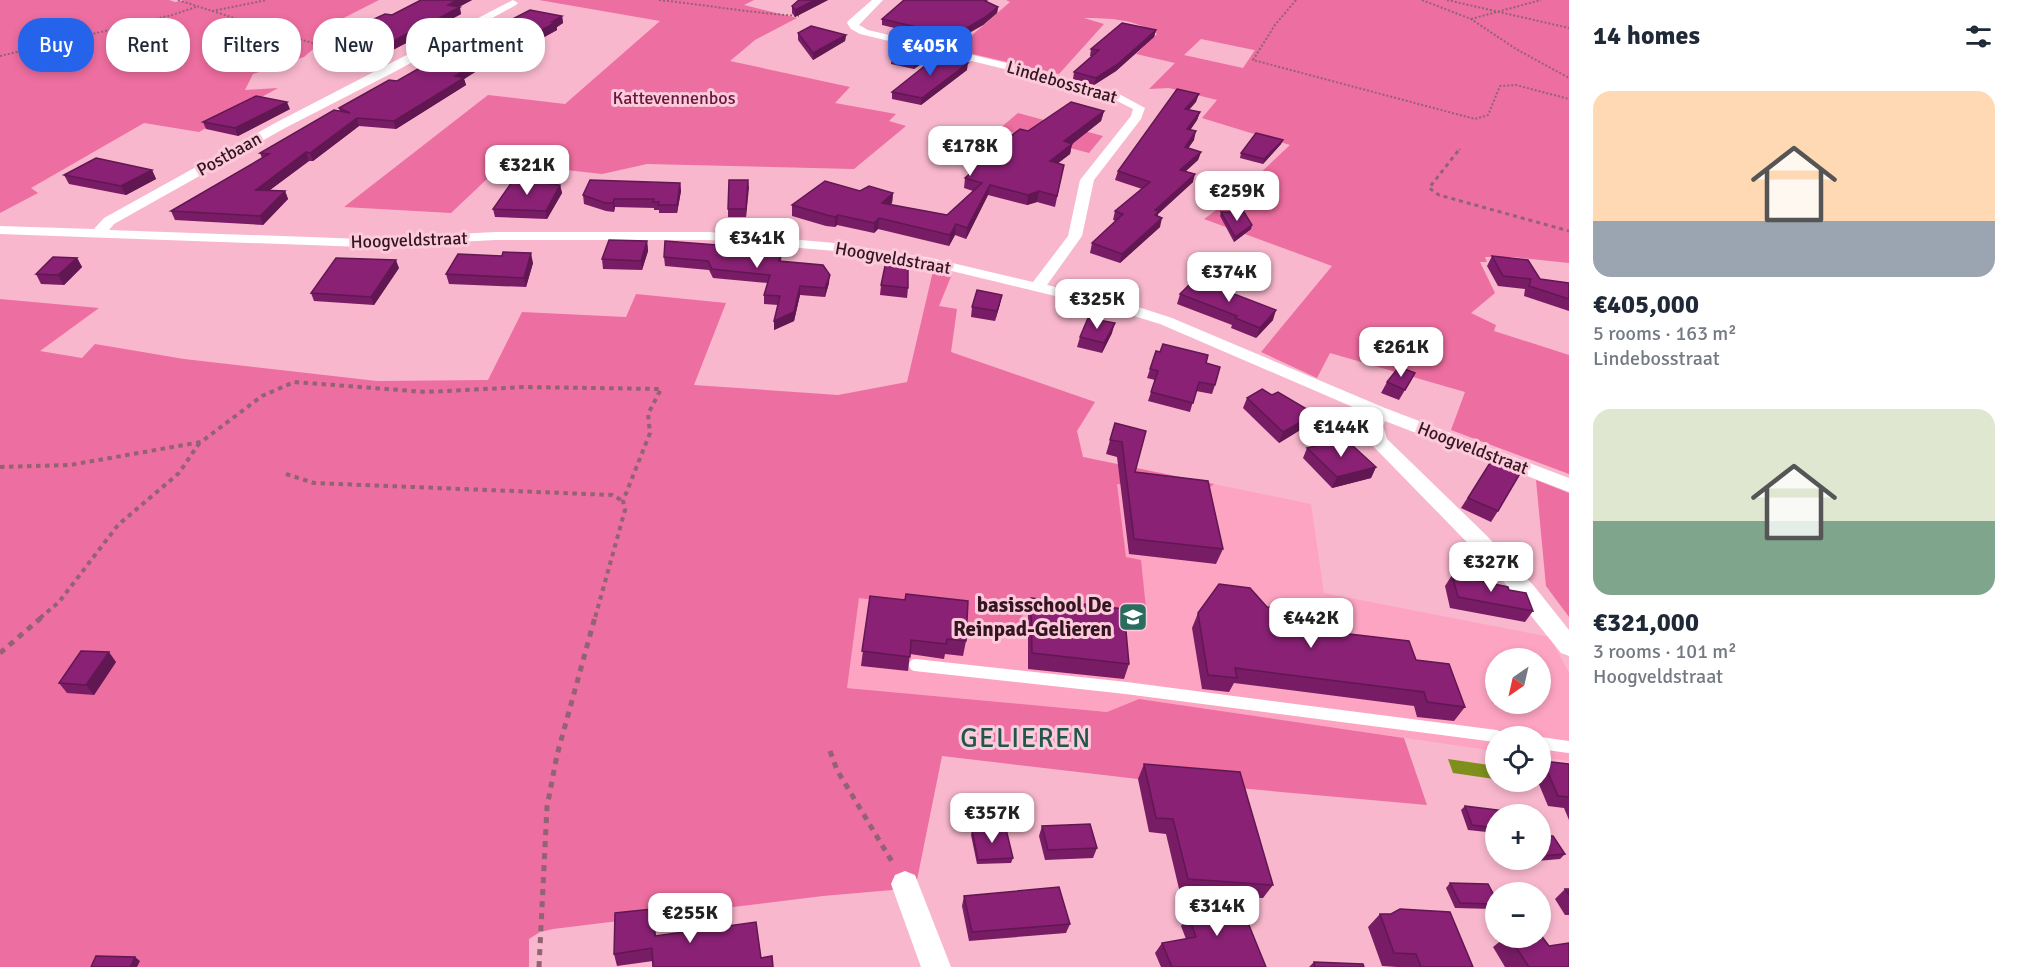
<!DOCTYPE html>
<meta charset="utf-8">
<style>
body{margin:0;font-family:Signika,sans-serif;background:#f2f2f3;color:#1f2937;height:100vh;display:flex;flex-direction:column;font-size:22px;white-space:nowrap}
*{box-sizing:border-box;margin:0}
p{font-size:20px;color:#747a83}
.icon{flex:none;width:33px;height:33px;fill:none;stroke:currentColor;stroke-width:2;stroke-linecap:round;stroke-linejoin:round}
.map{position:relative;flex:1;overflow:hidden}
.panel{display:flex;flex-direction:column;background:#fff;width:450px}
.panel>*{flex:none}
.top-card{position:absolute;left:18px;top:18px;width:570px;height:54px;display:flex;gap:12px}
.needle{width:39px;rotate:214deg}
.buttons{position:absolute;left:1485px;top:648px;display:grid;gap:12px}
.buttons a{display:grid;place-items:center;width:66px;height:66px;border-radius:50%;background:#fff;box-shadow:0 3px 9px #0003;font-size:30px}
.price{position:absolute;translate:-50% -51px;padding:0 14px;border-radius:12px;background:#fff;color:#222;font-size:20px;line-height:39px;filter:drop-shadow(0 2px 3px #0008)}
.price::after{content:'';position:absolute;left:50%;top:36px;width:18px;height:14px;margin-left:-9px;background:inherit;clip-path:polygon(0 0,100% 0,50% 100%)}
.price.on{background:#2563eb;color:#fff}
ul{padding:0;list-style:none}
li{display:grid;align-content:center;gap:12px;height:318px;padding:0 24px}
li span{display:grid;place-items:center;height:186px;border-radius:18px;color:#555}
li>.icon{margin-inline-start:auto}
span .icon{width:108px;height:108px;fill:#fffc;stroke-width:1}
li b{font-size:26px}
h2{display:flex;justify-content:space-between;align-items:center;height:72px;padding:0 24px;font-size:26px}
.pill{padding:0 21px;border-radius:24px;background:#fff;box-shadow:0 3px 9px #0003;font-size:21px;line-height:54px}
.pill.on{background:#2563eb;color:#fff}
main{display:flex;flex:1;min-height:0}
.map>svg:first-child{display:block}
.built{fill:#fda4c3;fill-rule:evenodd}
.green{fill:#ed6ea0;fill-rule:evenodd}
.water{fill:#7f8f1c}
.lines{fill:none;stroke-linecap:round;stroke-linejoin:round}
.path-far3{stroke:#916373;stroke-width:2;stroke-dasharray:2 2;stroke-linecap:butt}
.path-far2{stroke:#916373;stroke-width:3;stroke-dasharray:4 4;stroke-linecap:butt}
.path-far1{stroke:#916373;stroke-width:4;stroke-dasharray:4.5 4.5;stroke-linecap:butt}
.path{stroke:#916373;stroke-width:5;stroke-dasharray:6 6;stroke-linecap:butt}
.lane{stroke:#fff;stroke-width:12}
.street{fill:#fff;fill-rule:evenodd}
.wall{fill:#771c65}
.shaded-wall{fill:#611752}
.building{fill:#8a2175;stroke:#611752;stroke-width:1.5}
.labels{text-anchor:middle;stroke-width:6;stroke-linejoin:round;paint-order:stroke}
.far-street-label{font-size:18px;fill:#331621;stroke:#fccada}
.far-park-label{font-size:18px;fill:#68173c;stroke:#fccada}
.poi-label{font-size:21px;font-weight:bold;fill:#331621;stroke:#fccada;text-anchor:end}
.near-neighbourhood-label{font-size:27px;letter-spacing:1.5px;fill:#21564b;stroke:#fccada}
</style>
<main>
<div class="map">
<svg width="1569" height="967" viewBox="0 0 1569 967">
<rect width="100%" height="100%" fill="#f8b7cd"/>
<path class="built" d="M1083 457 1311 504 1324 593 1550 637 1569 673V761L1541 757 1540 736H1496L1495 751 1139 699 1107 712 817 685 824 522ZM1496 658H1540V704H1496Z"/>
<g class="green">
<path d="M0 0H169L175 2 185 0H379L320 30 336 34 320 43 304 57 253 74 245 90 278 88 199 132 144 123 31 188 38 193 0 213Z"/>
<path d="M539 0H754L744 5 797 18 755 40 730 61 850 87 835 103 896 114 889 121 906 126 854 169 647 164 602 174 504 163 451 213 344 207 488 95 565 104 660 21Z"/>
<path d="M1006 0H1569V263L1513 257H1485L1487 262H1480L1495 293 1471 313 1496 325 1494 331 1569 355V474L1451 430 1465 392 1330 353 1317 378 1261 352 1332 266 1204 219 1237 195 1290 145 1202 118 1217 100 1169 88 1149 89 1175 63 1136 54 1157 34C1135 19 1110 18 1084 18L1104 24 1059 74 955 50 1010 2ZM1201 39 1254 50H1255L1243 68 1184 55Z"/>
<path d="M1018 113 1103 136 1089 153 999 129Z"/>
<path d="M933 271 952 274 939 306 957 309 951 352 1095 402 1077 431 1083 457 1214 484 1203 493 1117 484 1126 557 1141 560 1147 618 1116 614 1114 621 1022 610 1023 635 968 626V612L859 598 847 688 1107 712 1139 699 1404 738 1427 805 1138 779 942 756 917 880 892 890 823 896 553 929 540 932 529 939V967H0V299L99 308 40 351 82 358 95 344 184 359 377 381 488 380 522 312 626 317 636 294 726 303 694 385 838 395 907 382Z"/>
<path d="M1536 480 1569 493V617L1546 586Z"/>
</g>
<path class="water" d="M1448 759 1489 765 1494 779 1453 773Z"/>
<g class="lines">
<g class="path-far3">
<path d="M178 0 312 43 349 72"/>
<path d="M659 0C706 5 752 13 799 16"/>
<path d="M1296 0 1275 25 1253 60 1475 119 1488 115 1500 86 1516 85 1569 99"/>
<path d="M1422 0 1471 19 1516 49 1569 78"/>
<path d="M1447 0 1569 28"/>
<path d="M212 11 267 0"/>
<path d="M1471 19 1541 0"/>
<path d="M0 56 172 15 196 7"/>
<path d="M1457 153 1460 149"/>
</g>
<path class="path-far2" d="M1458 151 1429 188 1439 195 1569 231"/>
<g class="path-far1">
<path d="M0 467 70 465 201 442 262 396 294 382 426 392 524 387 661 389 648 414 650 433 623 501 625 510 595 618"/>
<path d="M286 474 314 483 612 495 623 501"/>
<path d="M40 618 59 602 118 525 179 473 200 442"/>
</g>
<g class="path">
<path d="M0 653 42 617"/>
<path d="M830 751 837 770 894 865"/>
<path d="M539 967 547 807 557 755 595 617"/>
</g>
<g class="lane">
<path d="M915 665 1126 688 1496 736"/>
<path d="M1540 743 1569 747"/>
</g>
<g class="street">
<path d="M513 0 518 3 516 5 398 70 285 128 114 224 109 230 364 239 495 232H709L835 243 931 258 1033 282 1068 236 1080 180 1131 116 1133 109 1113 99 1029 75 860 34 851 29 847 23 848 21 872 0H883L859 25 868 30 1036 70 1121 95 1145 108 1141 119 1094 180 1082 236 1047 285 1132 305 1172 318 1385 408 1569 478V492L1385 421 1383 426 1387 439 1486 535 1534 586 1569 630V656L1561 653 1495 571 1372 445 1365 426 1369 414 1160 324 1121 312 931 266 835 251 709 240H495L364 247 0 234V226L94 229 104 218 277 122Z"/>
<path d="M905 871 915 875 951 967H921L891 884 895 875Z"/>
</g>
</g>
<g class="wall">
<path d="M421 0H472L459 7 461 14 453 18 458 26 425 43 410 41 387 53 355 48 353 41 361 37 356 36 354 28 392 15Z"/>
<path d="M799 0H828L795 17 792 13V6Z"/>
<path d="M904 0H988L986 2 998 7 997 13 983 25 946 46 923 41V35L882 25V19Z"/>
<path d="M562 16 563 23 557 27V30L510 56 502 55 464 79 466 85 396 129 359 126 313 161H309L270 190 285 191 288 199 263 225 175 220 171 211 262 158 260 153 340 112 339 108 397 81 442 56 441 52 449 47H445L443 39 501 25Z"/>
<path d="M1156 30 1154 37 1116 71 1094 85 1073 79 1074 72 1092 56H1090L1091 49Z"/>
<path d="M798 33 846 35 845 41 813 60 798 40Z"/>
<path d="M935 54 914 69 891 64 892 56Z"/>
<path d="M967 70 921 105 892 99V92Z"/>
<path d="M1196 102 1189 110 1200 112 1197 120 1190 130 1194 140 1188 148 1201 152 1198 160 1186 171 1193 182 1158 214V216L1160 227 1120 263 1090 253 1092 243 1116 221 1113 220 1115 211 1142 189 1115 180 1118 171Z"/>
<path d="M290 109 238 136 206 129 203 122Z"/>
<path d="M1104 111 1101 121 1072 144 1070 154 1058 163 1064 165 1055 207 1037 202 1027 205 988 195 966 239 955 235 949 246 878 229 874 233 837 225 835 227 826 226 792 216V205L860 191 893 193 892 203 890 205 947 215 973 191 964 188 965 178 969 174 970 168 1028 131Z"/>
<path d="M1283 140 1281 144 1263 164 1240 158 1241 153Z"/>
<path d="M152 170 156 179 126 195 69 184 64 175Z"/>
<path d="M748 180 746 217H728V209Z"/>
<path d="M680 183 681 191 677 213H659V210H654V208L615 207 614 212 606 211 584 204 583 195Z"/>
<path d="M560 185 562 193 547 219 495 217 493 209Z"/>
<path d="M1221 212 1251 229 1234 242 1220 216Z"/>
<path d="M647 241 648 251 642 270 603 269 602 259Z"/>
<path d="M782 250 781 262 829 283 825 297 800 295 794 321 774 330 778 305 764 304V295L768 283 713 278 709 270 665 266 664 257Z"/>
<path d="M502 256 533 263 526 287 449 284 446 274Z"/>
<path d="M1492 256 1540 279 1569 283V311L1524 296 1525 289 1498 286 1487 266Z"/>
<path d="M77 258 82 267 64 285 41 284 36 274Z"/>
<path d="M399 268 374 305 314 301 311 293Z"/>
<path d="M905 268 908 288 907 298 880 295 881 285Z"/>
<path d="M1180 294 1273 320 1256 338 1231 328 1232 325 1177 304Z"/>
<path d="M1000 304 995 321 971 317 972 307Z"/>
<path d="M1112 333 1102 353 1077 347 1080 337Z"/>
<path d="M1156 351 1206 363 1215 385 1212 394 1196 391 1190 412 1148 401 1155 380 1147 378Z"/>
<path d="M1415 373 1399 400 1381 393 1387 382Z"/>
<path d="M1272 395 1315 414 1310 424 1279 443 1243 408 1247 398Z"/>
<path d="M1115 423 1135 472 1223 549 1216 564 1129 554 1117 457 1106 454Z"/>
<path d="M1307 448 1376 467 1371 478 1332 488 1303 458Z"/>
<path d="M1493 458 1498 511 1491 522 1461 508Z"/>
<path d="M1452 575 1509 590 1533 611 1525 622 1450 608 1445 586Z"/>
<path d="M870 596 966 641 963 656 945 654 944 659 910 654 908 671 861 666Z"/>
<path d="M1031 598 1129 664 1124 679 1028 669V613Z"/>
<path d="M1267 607 1315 630 1416 660 1465 707 1454 721 1417 717 1414 706 1234 683 1229 692 1202 689 1192 628 1198 613Z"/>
<path d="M116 662 94 695 67 693 59 683Z"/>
<path d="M1543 761 1569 764V820L1564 808 1548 806 1538 782H1540V763Z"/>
<path d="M1144 764 1273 885 1263 898 1238 897 1266 967H1161L1155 953 1162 943 1186 939 1181 926 1188 915 1219 895 1180 893 1166 834 1149 832 1138 779Z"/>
<path d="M1465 806 1496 814V833L1468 830 1461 810Z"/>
<path d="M1042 826 1097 848 1093 858 1045 860 1039 836Z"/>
<path d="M972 830 1013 858 1011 863 977 864 971 835Z"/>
<path d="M1540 836 1565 854 1560 859 1537 861 1536 860H1540Z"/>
<path d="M1450 883 1496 899V907L1493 909 1455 908 1446 888Z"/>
<path d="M1565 889H1569V915H1565L1555 899Z"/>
<path d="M964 896 1070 924 1066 933 969 941 962 906Z"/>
<path d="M1380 914 1473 967H1397L1382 966 1368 927Z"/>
<path d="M655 921 656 936 761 958 653 961 617 966 614 954Z"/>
<path d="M1504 938H1540L1569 967H1505L1493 947Z"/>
<path d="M1314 962 1364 967H1309Z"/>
</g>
<g class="shaded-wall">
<path d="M457 0H472L449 12 448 5Z"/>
<path d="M815 0H828L795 17V10Z"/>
<path d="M460 7 461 14 443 24 441 17Z"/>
<path d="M998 7 997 13 983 25 946 46V40Z"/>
<path d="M562 16 563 23 557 27V30L510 56 509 49Z"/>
<path d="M456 19 458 26 425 43 423 36Z"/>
<path d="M1156 30 1154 37 1116 71 1094 85 1096 78Z"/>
<path d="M408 33 410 41 387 53 385 46Z"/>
<path d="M846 35 845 41 813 60V53Z"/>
<path d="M935 46V54L914 69 915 61Z"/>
<path d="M501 48 502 55 464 79 466 85 396 129 394 121 455 76Z"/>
<path d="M968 63 967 70 921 105 922 98Z"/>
<path d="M1199 94 1196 102 1182 117 1185 109Z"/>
<path d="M287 102 290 109 238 136 235 128Z"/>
<path d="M1104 111 1101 121 1072 144 1070 154 1048 171 1050 161 1064 141Z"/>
<path d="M1200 112 1197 120 1185 138 1187 129Z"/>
<path d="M357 118 359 126 313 161 310 153Z"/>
<path d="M1196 131 1194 140 1183 156 1185 147Z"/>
<path d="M1283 140 1281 144 1263 164 1264 159Z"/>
<path d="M306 152 309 161 259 198 256 190Z"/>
<path d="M1201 152 1198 160 1178 178 1180 170Z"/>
<path d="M152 170 156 179 126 195 121 186Z"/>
<path d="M1195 174 1193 182 1158 214 1156 220 1155 210Z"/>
<path d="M748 180 749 188 746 217V209Z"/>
<path d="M680 183 681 191 677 213V205Z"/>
<path d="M560 185 562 193 547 219 546 211Z"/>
<path d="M990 185 988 195 966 239 967 228Z"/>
<path d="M285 191 288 199 263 225 260 216Z"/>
<path d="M1039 191 1037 202 1027 205 1028 195Z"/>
<path d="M893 193 892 203 881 213 882 203Z"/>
<path d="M614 199 615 207 614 212 613 203Z"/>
<path d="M838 215 837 225 835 227V217Z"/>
<path d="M879 218 878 229 874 233V223Z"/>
<path d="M1162 218 1160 227 1120 263 1122 254Z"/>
<path d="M956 224 955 235 949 246 950 235Z"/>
<path d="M1252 225 1251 229 1234 242 1235 237Z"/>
<path d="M647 241 648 251 642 270 641 261Z"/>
<path d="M531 253 533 263 526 287 524 278Z"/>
<path d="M77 258 82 267 64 285 58 275Z"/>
<path d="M396 260 399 268 374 305 371 297Z"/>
<path d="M830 275 829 283 825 297V288Z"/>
<path d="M800 286V295L794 321 774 330V321Z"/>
<path d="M1002 295 1000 304 995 321 997 311Z"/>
<path d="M1276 310 1273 320 1256 338 1260 328Z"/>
<path d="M1115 323 1112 333 1102 353 1104 343Z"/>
<path d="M1315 414 1310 424 1279 443 1283 432Z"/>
<path d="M1376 467 1371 478 1332 488 1337 477Z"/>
<path d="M109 652 116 662 94 695 86 685Z"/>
<path d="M135 957 140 961 137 967H130Z"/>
</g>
<g class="building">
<path d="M421 0H457L448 5 460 7 441 17 456 19 423 36 408 33 385 46 353 41 371 32 354 28 385 14 392 15Z"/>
<path d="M799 0H815L795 10 792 6Z"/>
<path d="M904 0H983L998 7 984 18 946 40 924 34 930 30 882 19Z"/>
<path d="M530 10 562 16 552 22H556L509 49 501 48 455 76 464 78 394 121 357 118 310 153 306 152 256 190 285 191 260 216 171 211 269 154 260 153 334 110 350 113 339 108 389 80 397 81 446 53 441 52 458 42 443 39 476 22 501 25Z"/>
<path d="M1122 23 1156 30 1118 64 1096 78 1074 72 1099 50 1091 49Z"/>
<path d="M811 26 846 35 813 53 798 33Z"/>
<path d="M913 41 935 46 915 61 892 56Z"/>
<path d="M936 57 968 63 922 98 892 92Z"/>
<path d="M1177 89 1199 94 1185 109 1200 112 1187 129 1196 131 1185 147 1201 152 1180 170 1195 174 1155 210 1159 211 1155 215 1162 218 1122 254 1092 243 1123 214 1115 211 1150 182 1118 171Z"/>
<path d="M256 96 287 102 235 128 203 122Z"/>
<path d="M1071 102 1104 111 1064 141 1072 144 1050 161 1064 165 1057 196 1039 191 1028 195 990 185 967 228 956 224 950 235 879 218 874 223 838 215 835 217 827 215 792 205 825 181 860 191 869 186 893 193 882 203 947 215 982 183 965 178 974 170 970 168 1020 129 1028 131Z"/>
<path d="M1256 133 1283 140 1264 159 1241 153Z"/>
<path d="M96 158 152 170 121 186 64 175Z"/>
<path d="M514 179 560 185 546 211 493 209Z"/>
<path d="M590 180 680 183 677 205H658L659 202H653L654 199H614L613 203H605L583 195Z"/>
<path d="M729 180H748L746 209H728Z"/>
<path d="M1221 212H1244L1252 225 1235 237Z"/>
<path d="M609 240 647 241 641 261 602 259Z"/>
<path d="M665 241 782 250 779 261 823 265 830 275 825 288 800 286 794 312 774 321 780 296 764 295 770 275 712 269 708 261 664 257Z"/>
<path d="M503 252 531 253 524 278 446 274 458 254 502 256Z"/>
<path d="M1492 256 1528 260 1540 279 1569 283V299L1529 286 1531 279 1503 276Z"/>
<path d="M53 257 77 258 58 275 36 274Z"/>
<path d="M336 258 396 260 371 297 311 293Z"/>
<path d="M886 261 906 263 905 268 908 269V288L881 285Z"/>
<path d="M1195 279 1276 310 1260 328 1235 318 1237 316 1180 294Z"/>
<path d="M977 290 1002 295 997 311 972 307Z"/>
<path d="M1088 318 1115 323 1104 343 1080 337Z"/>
<path d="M1163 344 1208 355 1206 363 1220 367 1215 385 1199 382 1193 403 1151 392 1158 371 1150 369 1156 351 1160 352Z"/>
<path d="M1399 367 1415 373 1405 390 1387 382Z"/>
<path d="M1262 389 1272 395 1278 392 1315 414 1283 432 1247 398Z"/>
<path d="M1115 423 1146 431 1135 472 1208 481 1223 549 1134 539 1122 442 1110 440Z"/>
<path d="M1343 440 1350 446H1353L1376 467 1337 477 1307 448Z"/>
<path d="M1493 458 1522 470 1498 511 1468 498Z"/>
<path d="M1452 575 1508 587 1509 590 1526 593 1533 611 1458 597Z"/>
<path d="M1219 584 1250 588 1267 607 1310 612 1315 630 1409 641 1416 660 1449 664 1465 707 1427 702 1424 692 1235 668 1237 678 1208 675 1198 613Z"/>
<path d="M906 594 968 601 966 641 947 639 946 644 911 640 910 657 862 651 870 596 905 600Z"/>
<path d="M1031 598 1124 609 1129 664 1032 653Z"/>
<path d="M81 651 109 652 86 685 59 683Z"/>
<path d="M1543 761 1569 764V797L1558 796Z"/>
<path d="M1144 764 1240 772 1273 885 1188 879 1173 819 1156 818Z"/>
<path d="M1465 806 1513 812 1514 814H1496V828L1472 825Z"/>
<path d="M1090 824 1097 848 1048 850 1042 826Z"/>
<path d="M1006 829 1013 858 978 860 972 830Z"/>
<path d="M1540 836H1553L1565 854 1542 856 1540 853Z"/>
<path d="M1450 883 1488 884 1496 899V904L1460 903Z"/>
<path d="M1233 886 1266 967H1172L1162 943 1196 937 1188 915Z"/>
<path d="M1059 887 1070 924 972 932 964 896Z"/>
<path d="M1565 889H1569V895Z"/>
<path d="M652 909 655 936 756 922 761 958 772 956 773 967H653L652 948 614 954 615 913Z"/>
<path d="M1400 909 1450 912 1473 967H1421L1416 954 1394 953 1380 914H1391Z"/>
<path d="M1540 934 1549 946 1569 943V967H1529L1510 938H1540Z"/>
<path d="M96 956 135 957 130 967H91Z"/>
<path d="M1314 962 1363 964 1364 967H1315Z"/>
</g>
<defs>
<g id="school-square" transform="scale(1.5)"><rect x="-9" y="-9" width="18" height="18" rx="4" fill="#296d5f" stroke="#fccada"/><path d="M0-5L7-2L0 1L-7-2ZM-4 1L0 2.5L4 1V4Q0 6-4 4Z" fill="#fff"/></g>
</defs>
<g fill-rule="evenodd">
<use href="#school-square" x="1133" y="617"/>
</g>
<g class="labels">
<g class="far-street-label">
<text transform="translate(1062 82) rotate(16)" y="6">Lindebosstraat</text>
<text transform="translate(229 154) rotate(-29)" y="6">Postbaan</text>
<text transform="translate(409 240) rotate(-2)" y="6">Hoogveldstraat</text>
<text transform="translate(893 258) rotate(10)" y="6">Hoogveldstraat</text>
<text transform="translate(1473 448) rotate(21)" y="6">Hoogveldstraat</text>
</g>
<g class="far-park-label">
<text x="674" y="104">Kattevennenbos</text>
</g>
<g class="poi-label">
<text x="1112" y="612">basisschool De<tspan x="1112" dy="24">Reinpad-Gelieren</tspan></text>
</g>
<g class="near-neighbourhood-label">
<text x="1026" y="747">GELIEREN</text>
</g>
</g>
</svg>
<div class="buttons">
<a><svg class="needle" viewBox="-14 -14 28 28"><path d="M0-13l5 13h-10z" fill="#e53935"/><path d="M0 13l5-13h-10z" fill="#747a83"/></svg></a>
<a><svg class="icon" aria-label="locate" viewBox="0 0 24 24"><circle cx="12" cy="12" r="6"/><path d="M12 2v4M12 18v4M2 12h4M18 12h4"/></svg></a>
<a>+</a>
<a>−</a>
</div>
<b class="price on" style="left:930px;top:77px">€405K</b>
<b class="price" style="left:970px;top:177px">€178K</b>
<b class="price" style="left:527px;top:196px">€321K</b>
<b class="price" style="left:1237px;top:222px">€259K</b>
<b class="price" style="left:757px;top:269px">€341K</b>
<b class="price" style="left:1229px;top:303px">€374K</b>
<b class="price" style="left:1097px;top:330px">€325K</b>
<b class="price" style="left:1401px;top:378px">€261K</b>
<b class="price" style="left:1341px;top:458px">€144K</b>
<b class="price" style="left:1491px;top:593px">€327K</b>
<b class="price" style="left:1311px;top:649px">€442K</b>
<b class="price" style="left:992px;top:844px">€357K</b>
<b class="price" style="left:1217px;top:937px">€314K</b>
<b class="price" style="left:690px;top:944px">€255K</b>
<div class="top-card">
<a class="pill on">Buy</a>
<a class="pill">Rent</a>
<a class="pill">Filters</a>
<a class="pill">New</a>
<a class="pill">Apartment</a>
</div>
</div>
<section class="panel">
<h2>14 homes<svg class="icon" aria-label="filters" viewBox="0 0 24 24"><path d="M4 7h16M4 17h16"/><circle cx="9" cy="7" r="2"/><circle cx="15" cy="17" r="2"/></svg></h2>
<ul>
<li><span style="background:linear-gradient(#ffd9b3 70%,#9aa5b1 0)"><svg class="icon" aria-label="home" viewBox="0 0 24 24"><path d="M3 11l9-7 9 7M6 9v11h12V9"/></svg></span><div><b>€405,000</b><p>5 rooms · 163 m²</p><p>Lindebosstraat</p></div></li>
<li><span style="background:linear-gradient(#dfe7d0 60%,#7fa58c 0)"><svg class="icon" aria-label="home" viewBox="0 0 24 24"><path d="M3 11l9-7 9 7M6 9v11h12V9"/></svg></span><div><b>€321,000</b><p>3 rooms · 101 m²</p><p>Hoogveldstraat</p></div></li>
</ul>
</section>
</main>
